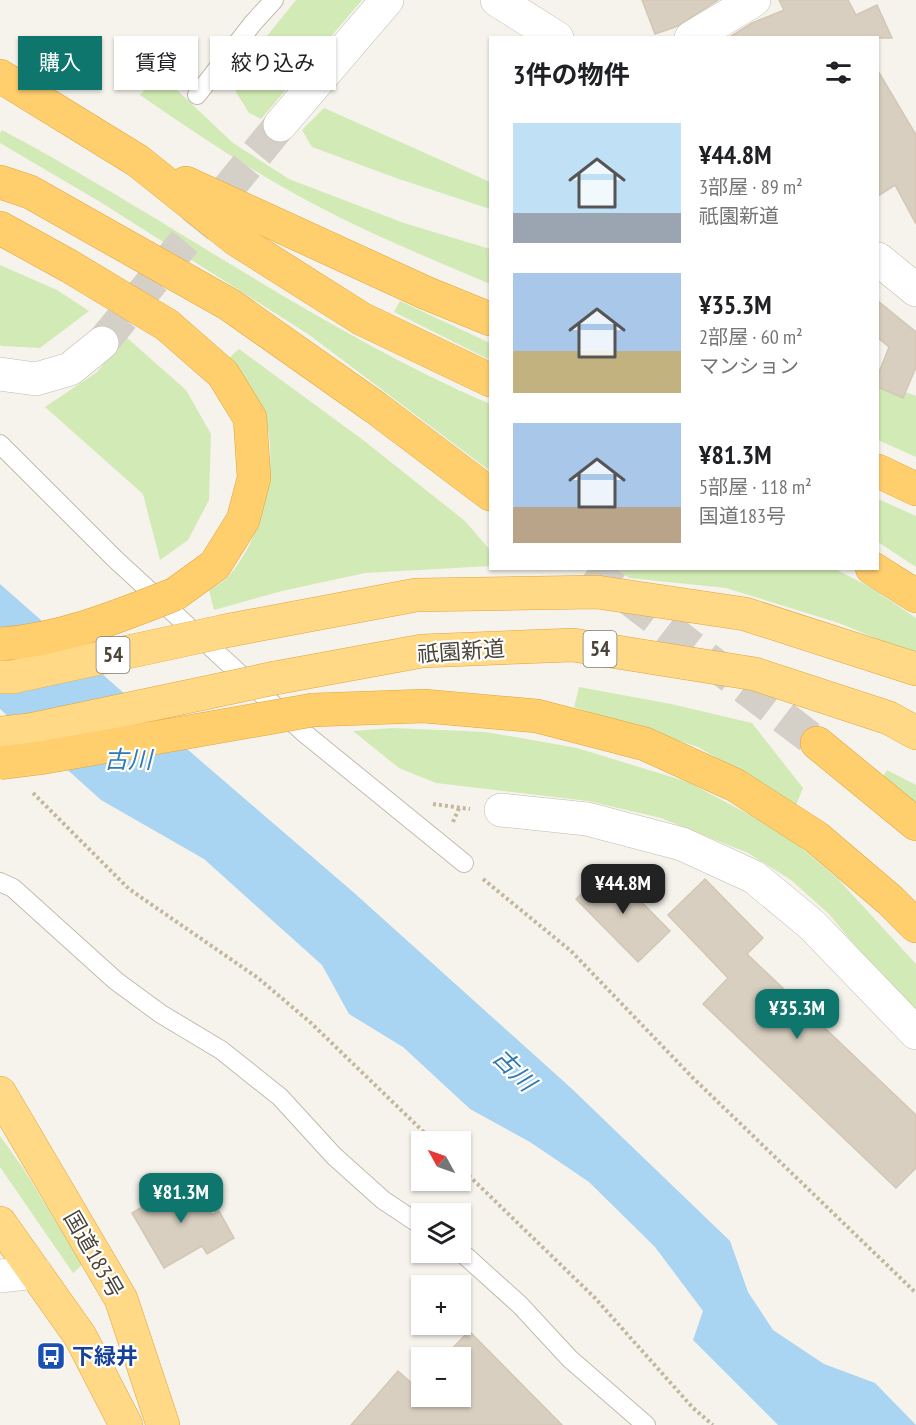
<!DOCTYPE html>
<html lang="ja">
<meta charset="utf-8">
<style>
body{margin:0;font-family:"PT Sans Narrow","Noto Sans JP",sans-serif;background:#f2f2f2;color:#202124;height:100vh;display:flex;flex-direction:column;font-size:22px;white-space:nowrap}
*{box-sizing:border-box;margin:0}
p{font-size:20px;color:#757577}
.icon{flex:none;width:33px;height:33px;fill:none;stroke:currentColor;stroke-width:2;stroke-linecap:round;stroke-linejoin:round}
.map{position:relative;flex:1;overflow:hidden}
.sheet{position:absolute;left:489px;top:36px;width:390px;height:534px;display:flex;flex-direction:column;background:#fff;border-radius:0px;box-shadow:0 2px 4px #0004}
.sheet>*{flex:none}
.guide{position:absolute;left:18px;top:36px;width:381px;height:54px;display:flex;gap:12px}
.needle{width:39px;rotate:310deg}
.tools{position:absolute;left:411px;top:1131px;display:grid;gap:12px}
.tools a{display:grid;place-items:center;width:60px;height:60px;border-radius:0px;background:#fff;box-shadow:0 2px 4px #0004;font-size:30px}
.price{position:absolute;translate:-50% -51px;padding:0 14px;border-radius:12px;background:#0f766e;color:#fff;font-size:20px;line-height:39px;filter:drop-shadow(0 2px 3px #0008)}
.price::after{content:'';position:absolute;left:50%;top:36px;width:18px;height:14px;margin-left:-9px;background:inherit;clip-path:polygon(0 0,100% 0,50% 100%)}
.price.on{background:#222;color:#fff}
ul{padding:0;list-style:none}
li{display:flex;align-items:center;gap:18px;height:150px;padding:0 24px}
li span{display:grid;place-items:center;flex:none;width:168px;height:120px;border-radius:0px;color:#555}
li>.icon{margin-inline-start:auto}
span .icon{width:72px;height:72px;fill:#fffc;stroke-width:1}
li b{font-size:26px}
h2{display:flex;justify-content:space-between;align-items:center;height:72px;padding:0 24px;font-size:26px}
.tag{padding:0 21px;border-radius:0px;background:#fff;box-shadow:0 2px 4px #0004;font-size:21px;line-height:54px}
.tag.on{background:#0f766e;color:#fff}
.map>svg:first-child{display:block}
.green{fill:#d2eab5}
.water{fill:#a9d4f2}
.building{fill:#d8cfc1;stroke:#d3c7b4;stroke-width:1.5}
.lines{fill:none;stroke-linecap:round;stroke-linejoin:round}
.minor-tunnel{stroke:#d4d0c8;stroke-width:33;stroke-dasharray:33 16;stroke-linecap:butt}
.motorway-tunnel{stroke:#d4d0c8;stroke-width:33;stroke-dasharray:33 16;stroke-linecap:butt}
.service-casing{stroke:#c2bbae;stroke-width:20}
.minor-casing{stroke:#c2bbae;stroke-width:34}
.tertiary-casing{stroke:#c2bbae;stroke-width:34}
.trunk-casing{stroke:#e0a43c;stroke-width:34}
.motorway-casing{stroke:#e0a43c;stroke-width:34}
.path{stroke:#c4b79f;stroke-width:4;stroke-dasharray:3 3;stroke-linecap:butt}
.service{stroke:#fff;stroke-width:18}
.minor{stroke:#fff;stroke-width:33}
.tertiary{stroke:#fff;stroke-width:33}
.trunk{stroke:#ffd985;stroke-width:33}
.motorway{stroke:#ffcf6e;stroke-width:33}
.trunk-bridge-casing{stroke:#e0a43c;stroke-width:34;stroke-linecap:butt}
.motorway-bridge-casing{stroke:#e0a43c;stroke-width:34;stroke-linecap:butt}
.trunk-bridge{stroke:#ffd985;stroke-width:33}
.motorway-bridge{stroke:#ffcf6e;stroke-width:33}
.labels{text-anchor:middle;stroke-width:4.5;stroke-linejoin:round;paint-order:stroke}
.shield{fill:#fff;stroke:#817c74;stroke-width:1.5}
.shield-label{font-size:21px;font-weight:bold;fill:#4b4439}
.street-label{font-size:22px;fill:#4b4439;stroke:#fff}
.transit-label{font-size:22px;font-weight:bold;fill:#164399;stroke:#fff;text-anchor:start}
.water-label{font-size:24px;font-style:italic;fill:#2e7ab2;stroke:#fff}
</style>
<div class="map">
<svg width="916" height="1425" viewBox="0 0 916 1425">
<rect width="100%" height="100%" fill="#f6f3ec"/>
<g class="green">
<path d="M296 0H362L261 119 249 113 236 92 237 73Z"/>
<path d="M160 74 233 143 289 179 404 223 490 249V284C424 256 358 229 295 194 241 164 191 130 140 95Z"/>
<path d="M324 108 490 182V209L396 178 312 147 302 130Z"/>
<path d="M2 130C167 218 319 330 490 404V471L308 334 102 203 0 143V133Z"/>
<path d="M0 265 57 290 89 311 40 348 2 346 0 345Z"/>
<path d="M400 301 490 343V360L394 312Z"/>
<path d="M126 337 186 390 211 434 209 500 188 540 160 560 143 494 45 407 97 372Z"/>
<path d="M239 349 363 440 465 521 490 550V566L365 573 282 591 214 610 209 590C215 586 223 582 228 577 260 541 277 478 268 430 263 404 244 380 229 358Z"/>
<path d="M878 382 916 396V457L878 440Z"/>
<path d="M878 499 916 516V567L878 542Z"/>
<path d="M618 569H835L870 587 916 618V655L839 623 726 588 629 578Z"/>
<path d="M579 687 671 704 752 723 803 788 796 805 698 747 574 707Z"/>
<path d="M393 728 486 732 577 748 688 782 784 833 838 879 916 964V1013L879 975 829 914 791 880 748 853 661 818 588 801 436 783 399 768 353 731Z"/>
<path d="M887 770 916 785V807L881 780Z"/>
<path d="M0 1136 23 1168 82 1265 73 1273 0 1167Z"/>
</g>
<path class="water" d="M0 584 202 762 352 891 571 1088 730 1241 748 1292 773 1330 824 1364 875 1383 916 1425H778L693 1340 703 1311 655 1247 589 1182 530 1142 470 1109 403 1047 349 1014 322 965 204 859 101 800 0 709Z"/>
<g class="building">
<path d="M642 0H718L678 26 655 34Z"/>
<path d="M779 0H848L856 15 877 5 892 38H728L752 23 784 10Z"/>
<path d="M878 71 916 135V224L895 185 878 196Z"/>
<path d="M878 301 916 332V367L903 398 878 387V375L889 347 878 338Z"/>
<path d="M608 868 670 931 638 962 576 899Z"/>
<path d="M705 879 763 938 747 954 916 1115V1168L896 1188 703 1004 728 978 668 915Z"/>
<path d="M189 1175 212 1215 219 1211 234 1238 207 1254 202 1246 164 1268 132 1213 170 1190 168 1187Z"/>
<path d="M469 1331 562 1425H351L398 1371 415 1386 422 1379V1396H460V1358H443Z"/>
</g>
<g class="lines">
<path class="minor-tunnel" d="M102 343 280 125"/>
<path class="motorway-tunnel" d="M589 568 817 743"/>
<g class="service-casing">
<g id="service">
<path d="M197 95 253 23 274 0"/>
<path d="M0 444 115 559 303 732 464 863"/>
<path d="M0 882 13 888 116 981 161 1014 221 1050 280 1097 334 1156 383 1200 422 1226"/>
<path d="M460 1251 520 1305 570 1359 646 1425"/>
</g>
</g>
<g class="minor-casing">
<g id="minor">
<path d="M691 38 754 0"/>
<path d="M280 125 387 0"/>
<path d="M0 374 36 379 70 369 102 343"/>
<path d="M501 810 587 819 682 844 754 877 812 925 916 1033"/>
<path d="M0 1276 35 1272"/>
</g>
</g>
<g class="tertiary-casing">
<g id="tertiary">
<path d="M497 0 557 38"/>
<path d="M878 259 916 290"/>
</g>
</g>
<g class="trunk-casing">
<g id="trunk">
<path d="M225 631 416 595 597 592 745 614 916 669"/>
<path d="M275 678 422 651 573 645 755 674 889 718 916 733"/>
<path d="M0 1093 121 1299 163 1425"/>
<path d="M0 1223 80 1336 126 1425"/>
</g>
</g>
<g class="motorway-casing">
<g id="motorway">
<path d="M0 76 138 161 237 240 362 319 490 380"/>
<path d="M0 182 30 192 230 305 376 408 490 494"/>
<path d="M186 183 426 293 490 319"/>
<path d="M0 228 69 266 167 325 223 374 250 418 254 478 243 520 215 565 175 594"/>
<path d="M878 471 916 489"/>
<path d="M872 568 916 596"/>
<path d="M313 710 424 706 537 716 645 744 735 785 816 837 891 901 916 926"/>
<path d="M817 743 916 824"/>
</g>
</g>
<g class="path">
<path d="M33 793 129 889 258 978 311 1023 434 1142"/>
<path d="M433 804 470 809"/>
<path d="M453 822 459 808"/>
<path d="M483 879 571 951 692 1077 916 1293"/>
<path d="M460 1167 595 1298 693 1408 713 1425"/>
</g>
<use href="#service" class="service"/>
<use href="#minor" class="minor"/>
<use href="#tertiary" class="tertiary"/>
<use href="#trunk" class="trunk"/>
<use href="#motorway" class="motorway"/>
<g class="trunk-bridge-casing">
<g id="trunk-bridge">
<path d="M0 677H12L225 631"/>
<path d="M0 733 30 730 275 678"/>
</g>
</g>
<g class="motorway-bridge-casing">
<g id="motorway-bridge">
<path d="M0 644C61 640 119 616 175 594"/>
<path d="M0 763 40 758 313 710"/>
</g>
</g>
<use href="#trunk-bridge" class="trunk-bridge"/>
<use href="#motorway-bridge" class="motorway-bridge"/>
</g>
<defs>
<g id="bus-square" transform="scale(1.5)"><rect x="-9" y="-9" width="18" height="18" rx="4" fill="#1a4fb4" stroke="#fff"/><path d="M-5-6H5V4H4V6H2V4H-2V6H-4V4H-5ZM-3.5-4V0h7V-4ZM-3.5 1.2v1.5H-2V1.2ZM2 1.2v1.5H3.5V1.2Z" fill="#fff"/></g>
</defs>
<g fill-rule="evenodd">
<use href="#bus-square" x="51" y="1356"/>
</g>
<g class="labels">
<g class="shield">
<rect x="583.5" y="631" width="33" height="36" rx="4.5"/>
<rect x="96.5" y="637" width="33" height="36" rx="4.5"/>
</g>
<g class="shield-label">
<text x="600" y="656">54</text>
<text x="113" y="662">54</text>
</g>
<g class="street-label">
<text transform="translate(461 651) rotate(-4)" y="8">祇園新道</text>
<text transform="translate(94 1254) rotate(60)" y="8">国道183号</text>
</g>
<g class="transit-label">
<text x="72" y="1364">下緑井</text>
</g>
<g class="water-label">
<text x="128" y="768">古川</text>
<text transform="translate(514 1070) rotate(45)" y="8">古川</text>
</g>
</g>
</svg>
<div class="tools">
<a><svg class="needle" viewBox="-14 -14 28 28"><path d="M0-13l5 13h-10z" fill="#e53935"/><path d="M0 13l5-13h-10z" fill="#757577"/></svg></a>
<a><svg class="icon" aria-label="layers" viewBox="0 0 24 24"><path d="M12 4l9 5-9 5-9-5zM3 14l9 5 9-5"/></svg></a>
<a>+</a>
<a>−</a>
</div>
<b class="price on" style="left:623px;top:915px">¥44.8M</b>
<b class="price" style="left:797px;top:1040px">¥35.3M</b>
<b class="price" style="left:181px;top:1224px">¥81.3M</b>
<div class="guide">
<a class="tag on">購入</a>
<a class="tag">賃貸</a>
<a class="tag">絞り込み</a>
</div>
<section class="sheet">
<h2>3件の物件<svg class="icon" aria-label="filters" viewBox="0 0 24 24"><path d="M4 7h16M4 17h16"/><circle cx="9" cy="7" r="2"/><circle cx="15" cy="17" r="2"/></svg></h2>
<ul>
<li><span style="background:linear-gradient(#bfe0f5 75%,#9aa5b1 0)"><svg class="icon" aria-label="home" viewBox="0 0 24 24"><path d="M3 11l9-7 9 7M6 9v11h12V9"/></svg></span><div><b>¥44.8M</b><p>3部屋 · 89 m²</p><p>祇園新道</p></div></li>
<li><span style="background:linear-gradient(#a9c7e8 65%,#c2b280 0)"><svg class="icon" aria-label="home" viewBox="0 0 24 24"><path d="M3 11l9-7 9 7M6 9v11h12V9"/></svg></span><div><b>¥35.3M</b><p>2部屋 · 60 m²</p><p>マンション</p></div></li>
<li><span style="background:linear-gradient(#a9c7e8 70%,#b9a48a 0)"><svg class="icon" aria-label="home" viewBox="0 0 24 24"><path d="M3 11l9-7 9 7M6 9v11h12V9"/></svg></span><div><b>¥81.3M</b><p>5部屋 · 118 m²</p><p>国道183号</p></div></li>
</ul>
</section>
</div>
